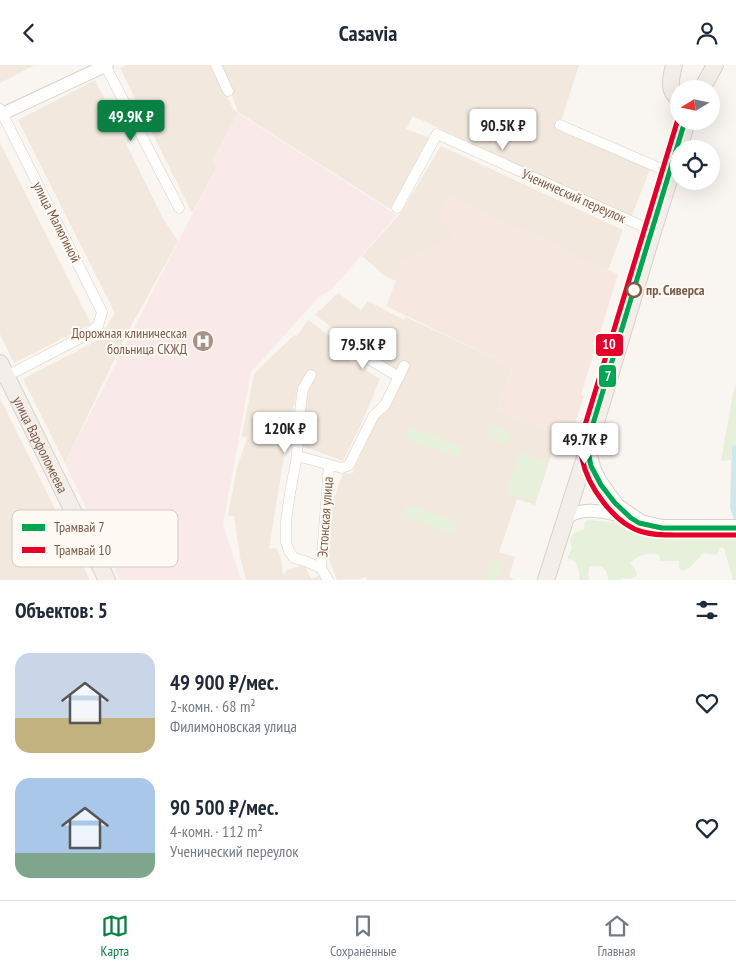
<!DOCTYPE html>
<html lang="ru">
<meta charset="utf-8">
<style>
body{margin:0;font-family:"PT Sans Narrow",sans-serif;background:#f6f6f7;color:#1f2937;height:100vh;display:flex;flex-direction:column;font-size:19px;white-space:nowrap}
*{box-sizing:border-box;margin:0}
p{font-size:16px;color:#747a83}
.icon{flex:none;width:28px;height:28px;fill:none;stroke:currentColor;stroke-width:2;stroke-linecap:round;stroke-linejoin:round}
.map{position:relative;height:515px;overflow:hidden}
.panel{display:flex;flex-direction:column;background:#fff;flex:1}
.panel>*{flex:none}
.needle{width:32px;rotate:260deg}
.controls{position:absolute;left:670px;top:15px;display:grid;gap:10px}
.controls a{display:grid;place-items:center;width:50px;height:50px;border-radius:50%;background:#fff;box-shadow:0 5px 20px #0002;font-size:25px}
.price{position:absolute;translate:-50% -42px;padding:0 11px;border-radius:5px;background:#fff;color:#222;font-size:16px;line-height:32px;filter:drop-shadow(0 1px 2px #0008)}
.price::after{content:'';position:absolute;left:50%;top:30px;width:15px;height:11px;margin-left:-8px;background:inherit;clip-path:polygon(0 0,100% 0,50% 100%)}
.price.on{background:#0b8043;color:#fff}
ul{padding:0;list-style:none}
li{display:flex;align-items:center;gap:15px;height:125px;padding:0 15px}
li span{display:grid;place-items:center;flex:none;width:140px;height:100px;border-radius:15px;color:#555}
li>.icon{margin-inline-start:auto}
span .icon{width:60px;height:60px;fill:#fffc;stroke-width:1}
li b{font-size:21px}
h2{display:flex;justify-content:space-between;align-items:center;height:60px;padding:0 15px;font-size:21px}
header{display:flex;justify-content:space-between;align-items:center;height:65px;padding:0 15px;background:#fff;font-size:22px;font-weight:700}
.tabs{display:flex;justify-content:space-around;align-items:center;height:70px;border-top:1px solid #e0e1e3;background:#fff;font-size:14px;color:#747a83}
.tabs a{display:grid;justify-items:center;gap:2px}
.tabs .on{color:#0b8043}
.map>svg:first-child{display:block}
.residential{fill:#f2e8de}
.commercial{fill:#f6e8e1}
.medical{fill:#fae9e9}
.green{fill:#e7f0db}
.water{fill:#d0e8ea}
.lines{fill:none;stroke-linecap:round;stroke-linejoin:round}
.minor-casing{stroke:#d7d1cb;stroke-width:11}
.tertiary-casing{stroke:#d7d1cb;stroke-width:14}
.primary-casing{stroke:#dad1cc;stroke-width:18}
.minor{stroke:#fefefd;stroke-width:10}
.tertiary{stroke:#fefefd;stroke-width:12}
.primary{stroke:#f3eee8;stroke-width:16}
.tram-1-casing{stroke:#fffaf3;stroke-width:9}
.tram-2-casing{stroke:#fffaf3;stroke-width:9}
.tram-1{stroke:#00a651;stroke-width:5}
.tram-2{stroke:#e4002b;stroke-width:5}
.stop-dot{fill:#fffaf3;stroke:#7a5c4d;stroke-width:2.5}
.labels{text-anchor:middle;stroke-width:4;stroke-linejoin:round;paint-order:stroke}
.street-label{font-size:14px;fill:#7a5c4d;stroke:#fffaf3}
.stop-label{font-size:14px;font-weight:bold;fill:#7a5c4d;stroke:#fffaf3;text-anchor:start}
.poi-label{font-size:14px;fill:#7a5c4d;stroke:#fffaf3;text-anchor:end}
.key{fill:#fffaf3;stroke:#d7cbc1;stroke-width:1}
.key-label{font-size:14px;fill:#7a5c4d}
.line-badge{stroke:#fffaf3;stroke-width:2}
.badge-label{font-size:14px;text-anchor:middle;font-weight:bold;fill:#fff}
</style>
<header><svg class="icon" aria-label="back" viewBox="0 0 24 24"><path d="M15 5l-7 7 7 7"/></svg>Casavia<svg class="icon" aria-label="person" viewBox="0 0 24 24"><circle cx="12" cy="8" r="4"/><path d="M4 21q1-7 8-7t8 7"/></svg></header>
<div class="map">
<svg width="736" height="515" viewBox="0 0 736 515">
<rect width="100%" height="100%" fill="#f9f5f0"/>
<g class="residential">
<path d="M0 0H35L0 18Z"/>
<path d="M126 0H213L233 44 238 48 213 95 217 101 192 148 120 3Z"/>
<path d="M221 0H579L560 59 557 65 650 104 631 153 413 51 406 64 432 74 390 144 238 47Z"/>
<path d="M95 15 163 154 178 176 126 270 65 398 23 314 98 275 115 248 18 55Z"/>
<path d="M0 78 91 259 14 298 0 269Z"/>
<path d="M441 81 623 165 608 205 586 198 555 181 476 144 449 129 453 174 403 198 396 216 385 211 362 191 400 149Z"/>
<path d="M338 228 361 245 368 236 404 255 406 252 513 302 496 346 557 368 554 377V381L535 440 517 434 499 487 515 492 509 512 515 515H367V512L359 514 337 515 327 489 326 477 332 439 343 408 352 409 377 354 403 310 385 301 315 250Z"/>
<path d="M308 255 335 275 330 283 380 314 363 355 343 396 314 385 299 381 304 365 307 324 301 321 295 335 283 398 269 484 276 483 281 494 283 510 288 504 305 500 311 514 324 509 327 515H246L240 492 234 451H228L237 403 247 373 242 371 254 309 294 270 297 271Z"/>
<path d="M0 333 90 515H0Z"/>
</g>
<path class="commercial" d="M449 129 476 144 555 181 586 198 608 205 618 209 581 330 584 331 574 363 564 360 563 365 559 363 557 368 496 346 513 302 386 241 396 216 395 210 403 198 453 174 438 151Z"/>
<path class="medical" d="M238 48 397 150 331 225 319 232 251 307 223 459 241 515H120L65 398 217 101 213 95Z"/>
<g class="green">
<path d="M736 319V380L732 381 731 395 721 396 733 328Z"/>
<path d="M492 360 511 366 507 380 487 373Z"/>
<path d="M410 362 462 381 458 393 405 374Z"/>
<path d="M520 387 548 397 534 438 506 428Z"/>
<path d="M407 439 458 457 453 469 403 451Z"/>
<path d="M589 455 618 458 658 472H663L665 470 736 471V515H733L724 483 720 482 717 489 714 490 703 488C697 494 692 503 683 506L679 503V496H661L658 489C649 487 636 491 630 498L637 508V511C632 514 628 515 623 513L620 515H608C609 504 599 497 589 503L588 511 590 515H580C578 506 580 495 568 494V491L572 483 570 475 574 468 584 464 585 457Z"/>
<path d="M491 495 502 499 497 515H484Z"/>
</g>
<path class="water" d="M736 380V462L730 442 732 381Z"/>
<g class="lines">
<g class="minor-casing">
<g id="minor">
<path d="M105 0 179 143"/>
<path d="M216 0 228 26"/>
<path d="M0 44 102 247 98 261 88 269 3 313"/>
<path d="M560 60 671 108"/>
<path d="M397 143 437 69 653 166"/>
<path d="M340 277 399 312"/>
<path d="M311 310 303 324 301 338 298 368 297 391 290 428 286 456V477L289 486 294 493 305 496 321 503 328 515"/>
<path d="M297 391 342 403 349 400 374 350 385 340 404 301"/>
<path d="M321 503 329 400"/>
</g>
</g>
<g class="tertiary-casing">
<g id="tertiary">
<path d="M0 50 107 0"/>
<path d="M591 380V391L595 405 600 415 618 440 641 456 662 461H736"/>
<path d="M565 454C569 452 572 449 576 448 592 442 617 450 633 454"/>
</g>
</g>
<g class="primary-casing">
<g id="primary">
<path d="M674 0C671 13 667 25 679 34"/>
<path d="M702 24 715 0"/>
<path d="M679 84 687 56"/>
<path id="s1" d="M0 298 107 515"/>
<path d="M546 515 594 364 653 166 679 84"/>
</g>
</g>
<use href="#minor" class="minor"/>
<use href="#tertiary" class="tertiary"/>
<use href="#primary" class="primary"/>
<g class="tram-1-casing">
<path id="tram-1" d="M685 56 589 372V391L591 401 601 420 615 438 631 453 639 458 662 463H736"/>
</g>
<g class="tram-2-casing">
<path id="tram-2" d="M678 54 582 370C581 377 580 385 582 393 587 421 615 460 643 467 657 471 671 470 686 470 702 470 719 470 736 470"/>
</g>
<use href="#tram-1" class="tram-1"/>
<use href="#tram-2" class="tram-2"/>
</g>
<defs>
<g id="hospital-disc" transform="scale(1.125)"><circle r="9.5" fill="#a69286" stroke="#fffaf3"/><path d="M-5-5h3v3.5h4V-5h3V5h-3V1.5h-4V5h-3Z" fill="#fff"/></g>
</defs>
<g fill-rule="evenodd">
<use href="#hospital-disc" x="203" y="276"/>
</g>
<circle class="stop-dot" cx="634" cy="225" r="7"/>
<g class="labels">
<g class="street-label">
<text transform="translate(574 131) rotate(24)" y="5">Ученический переулок</text>
<text transform="translate(57 157) rotate(63)" y="5">улица Малюгиной</text>
<text dy="5" stroke="none"><textPath href="#s1" startOffset="91">улица Варфоломеева</textPath></text>
<text transform="translate(325 452) rotate(-86)" y="5">Эстонская улица</text>
</g>
<g class="stop-label">
<text x="646" y="230">пр. Сиверса</text>
</g>
<g class="poi-label">
<text x="187" y="273">Дорожная клиническая<tspan x="187" dy="16">больница СКЖД</tspan></text>
</g>
</g>
<rect x="12" y="445" width="166" height="57" rx="8" class="key"/>
<rect x="22" y="459" width="23" height="7" fill="#00a651"/>
<rect x="22" y="482" width="23" height="6" fill="#e4002b"/>
<g class="key-label">
<text x="54" y="467">Трамвай 7</text>
<text x="54" y="490">Трамвай 10</text>
</g>
<g class="line-badge">
<rect x="595" y="268" width="29" height="24" rx="5" fill="#e4002b"/>
<rect x="598" y="299" width="19" height="24" rx="5" fill="#00a651"/>
</g>
<g class="badge-label">
<text x="609" y="284">10</text>
<text x="608" y="316">7</text>
</g>
</svg>
<div class="controls">
<a><svg class="needle" viewBox="-14 -14 28 28"><path d="M0-13l5 13h-10z" fill="#e53935"/><path d="M0 13l5-13h-10z" fill="#747a83"/></svg></a>
<a><svg class="icon" aria-label="locate" viewBox="0 0 24 24"><circle cx="12" cy="12" r="6"/><path d="M12 2v4M12 18v4M2 12h4M18 12h4"/></svg></a>
</div>
<b class="price on" style="left:131px;top:77px">49.9K ₽</b>
<b class="price" style="left:503px;top:86px">90.5K ₽</b>
<b class="price" style="left:363px;top:305px">79.5K ₽</b>
<b class="price" style="left:285px;top:389px">120K ₽</b>
<b class="price" style="left:585px;top:400px">49.7K ₽</b>
</div>
<section class="panel">
<h2>Объектов: 5<svg class="icon" aria-label="filters" viewBox="0 0 24 24"><path d="M4 7h16M4 17h16"/><circle cx="9" cy="7" r="2"/><circle cx="15" cy="17" r="2"/></svg></h2>
<ul>
<li><span style="background:linear-gradient(#c9d6e8 65%,#c2b280 0)"><svg class="icon" aria-label="home" viewBox="0 0 24 24"><path d="M3 11l9-7 9 7M6 9v11h12V9"/></svg></span><div><b>49 900 ₽/мес.</b><p>2-комн. · 68 m²</p><p>Филимоновская улица</p></div><svg class="icon" aria-label="heart" viewBox="0 0 24 24"><path d="M12 20l-8-8c-3-5 5-10 8-4 3-6 11-1 8 4z"/></svg></li>
<li><span style="background:linear-gradient(#a9c7e8 75%,#7fa58c 0)"><svg class="icon" aria-label="home" viewBox="0 0 24 24"><path d="M3 11l9-7 9 7M6 9v11h12V9"/></svg></span><div><b>90 500 ₽/мес.</b><p>4-комн. · 112 m²</p><p>Ученический переулок</p></div><svg class="icon" aria-label="heart" viewBox="0 0 24 24"><path d="M12 20l-8-8c-3-5 5-10 8-4 3-6 11-1 8 4z"/></svg></li>
</ul>
</section>
<nav class="tabs">
<a class="on"><svg class="icon" aria-label="map" viewBox="0 0 24 24"><path d="M3 6l6-2 6 2 6-2v14l-6 2-6-2-6 2zM9 4v14M15 6v14"/></svg>Карта</a>
<a><svg class="icon" aria-label="saved" viewBox="0 0 24 24"><path d="M7 4h10v16l-5-4-5 4z"/></svg>Сохранённые</a>
<a><svg class="icon" aria-label="home" viewBox="0 0 24 24"><path d="M3 11l9-7 9 7M6 9v11h12V9"/></svg>Главная</a>
</nav>
